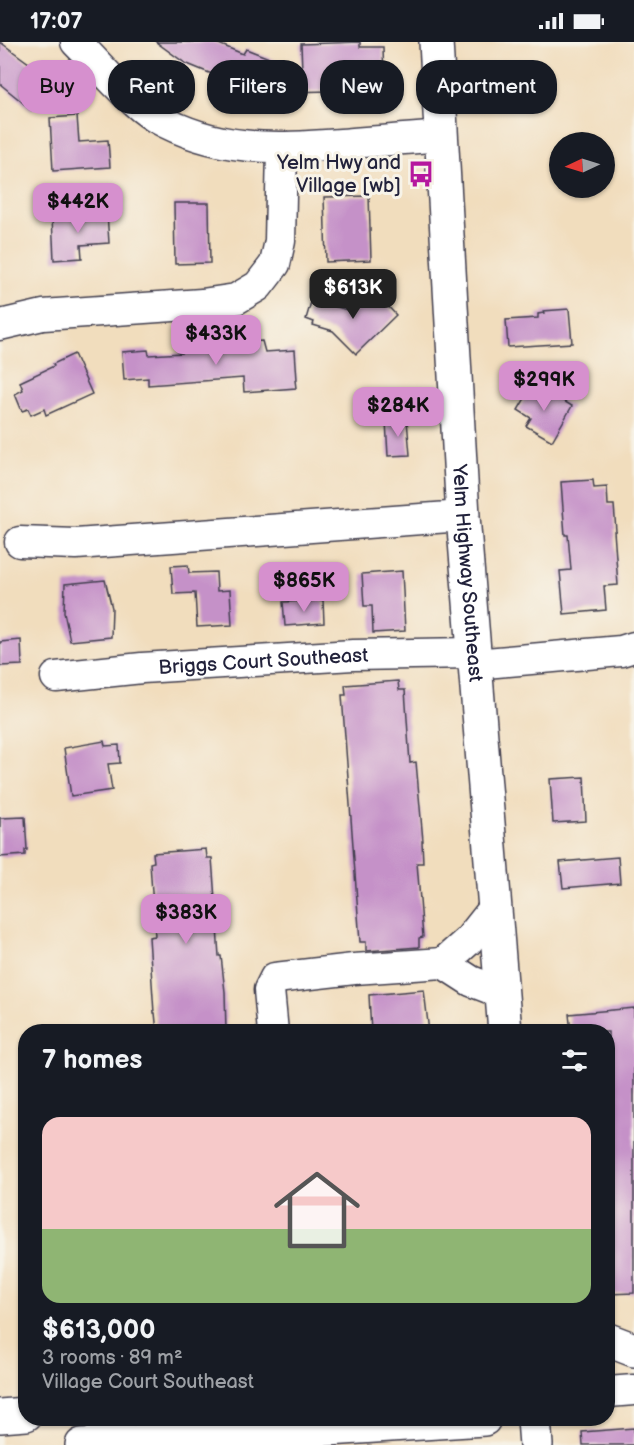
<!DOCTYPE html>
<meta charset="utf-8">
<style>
body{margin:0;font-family:"Balsamiq Sans",sans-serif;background:#242831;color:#f1f3f6;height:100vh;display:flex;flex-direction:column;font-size:22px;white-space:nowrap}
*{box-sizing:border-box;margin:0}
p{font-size:20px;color:#9ea1a6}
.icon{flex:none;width:33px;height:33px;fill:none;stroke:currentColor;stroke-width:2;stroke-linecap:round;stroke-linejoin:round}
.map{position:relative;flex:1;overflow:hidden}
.side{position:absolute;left:18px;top:982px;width:597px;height:402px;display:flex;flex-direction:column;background:#171b24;border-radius:24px;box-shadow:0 2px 4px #0004}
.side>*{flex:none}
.hud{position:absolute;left:18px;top:18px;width:598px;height:54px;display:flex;gap:12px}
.needle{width:39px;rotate:266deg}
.buttons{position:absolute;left:549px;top:90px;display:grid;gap:12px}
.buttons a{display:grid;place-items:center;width:66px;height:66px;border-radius:50%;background:#171b24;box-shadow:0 2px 4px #0004;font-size:30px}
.price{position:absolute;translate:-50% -51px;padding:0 14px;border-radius:12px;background:#d690ce;color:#111;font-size:20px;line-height:39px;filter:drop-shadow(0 2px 3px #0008)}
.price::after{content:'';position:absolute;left:50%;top:36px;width:18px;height:14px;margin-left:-9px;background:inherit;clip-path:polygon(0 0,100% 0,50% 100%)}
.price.on{background:#222;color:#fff}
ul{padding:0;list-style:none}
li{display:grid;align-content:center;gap:12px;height:318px;padding:0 24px}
li span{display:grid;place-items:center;height:186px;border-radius:18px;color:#555}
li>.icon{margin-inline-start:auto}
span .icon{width:108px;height:108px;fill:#fffc;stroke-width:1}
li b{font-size:26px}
h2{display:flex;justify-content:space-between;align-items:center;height:72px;padding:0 24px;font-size:26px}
.chip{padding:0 21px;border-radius:24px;background:#171b24;box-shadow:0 2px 4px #0004;font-size:21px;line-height:54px}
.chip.on{background:#d690ce;color:#111}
.status{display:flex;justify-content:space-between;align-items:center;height:42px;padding:0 30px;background:#171b24;direction:ltr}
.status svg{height:16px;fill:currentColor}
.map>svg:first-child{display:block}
.building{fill:#c591c8}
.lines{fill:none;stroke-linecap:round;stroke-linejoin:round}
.minor-casing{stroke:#413e4e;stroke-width:33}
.major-casing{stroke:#413e4e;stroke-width:36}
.minor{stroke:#fff;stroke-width:30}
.major{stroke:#fff;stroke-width:33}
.labels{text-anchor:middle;stroke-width:6;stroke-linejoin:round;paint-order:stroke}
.poi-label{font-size:20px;fill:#22223b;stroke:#f7f3e8;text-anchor:end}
.street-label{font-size:20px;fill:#22223b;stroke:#f7f3e8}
</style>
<div class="status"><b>17:07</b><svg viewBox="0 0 49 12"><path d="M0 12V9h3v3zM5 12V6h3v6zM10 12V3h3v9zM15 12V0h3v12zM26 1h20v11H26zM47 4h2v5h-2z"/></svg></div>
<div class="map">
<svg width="634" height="1403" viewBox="0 0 634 1403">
<rect width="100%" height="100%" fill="#f7f3e8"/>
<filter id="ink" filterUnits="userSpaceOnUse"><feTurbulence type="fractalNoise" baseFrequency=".0167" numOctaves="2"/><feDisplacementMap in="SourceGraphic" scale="12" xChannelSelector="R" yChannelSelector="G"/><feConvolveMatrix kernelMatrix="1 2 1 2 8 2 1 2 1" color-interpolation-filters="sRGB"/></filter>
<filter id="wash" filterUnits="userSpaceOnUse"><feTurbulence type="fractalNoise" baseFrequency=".008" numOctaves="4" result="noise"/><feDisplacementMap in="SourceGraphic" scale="24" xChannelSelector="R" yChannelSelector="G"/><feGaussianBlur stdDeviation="1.35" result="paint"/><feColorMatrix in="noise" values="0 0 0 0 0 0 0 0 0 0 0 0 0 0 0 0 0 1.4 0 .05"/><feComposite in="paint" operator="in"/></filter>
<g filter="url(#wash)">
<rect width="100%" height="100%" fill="#f1ddbd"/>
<g id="blocks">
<g class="building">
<path d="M0 0 41 30 39 31 52 42 32 68 0 42Z"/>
<path d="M156 0H214L243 12 246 7 302 29 301 2 360 0V5H383L384 40H331V49L287 50 281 65 228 44 229 39 185 21Z"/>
<path d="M77 74 79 100 108 98 110 125 53 129 50 76Z"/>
<path d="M369 154 371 218 326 220 324 155Z"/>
<path d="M174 161H209L210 221 175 222Z"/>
<path d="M107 171 109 201 81 203 82 216 54 218 52 175Z"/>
<path d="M373 248 396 273 356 312 333 289 313 283 314 280 306 277 311 260 318 262 319 260 351 269Z"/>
<path d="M569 267 572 301 508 305 506 278 538 276V272L544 271 543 269Z"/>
<path d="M262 299 265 310 295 308 297 338H295L296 346 244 350 243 336 148 343V336L124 338 122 310 148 308 149 313 182 311 181 306Z"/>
<path d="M74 312 92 352 46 373 44 367 31 373 28 367 22 369 15 352 23 348 20 340 54 324 53 322Z"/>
<path d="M534 341 572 364 552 399 526 384 531 376 518 368Z"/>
<path d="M407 378 410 413 388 414 386 379Z"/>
<path d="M593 438 594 446 607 445 608 463H614L616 489H614L618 543 604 544 606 568 564 572 560 529 571 528 568 493H565L561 440Z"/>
<path d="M188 523 189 531 216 530 217 549 230 548 232 583 197 585 195 551 173 552 171 524Z"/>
<path d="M402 529 405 589 373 591 372 564H364L362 532Z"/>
<path d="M105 538 112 566 111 595 70 599 64 570 65 542Z"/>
<path d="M323 558 324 581 285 584 283 560Z"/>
<path d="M21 598 22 623 0 624V600Z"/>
<path d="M398 639 399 648H405L410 721 416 720 423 799H422L423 821H417L423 895 419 896V905L366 909V900H360L342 653H346L345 643Z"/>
<path d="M104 699 105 704 119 703 120 721 108 722 112 748 71 754 64 706Z"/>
<path d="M584 735 586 779 553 781 550 737Z"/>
<path d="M25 775 27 808H25V813L0 815V776Z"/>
<path d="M206 807 207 816H212L219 914H221L225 950 226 990H157L155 971H154L149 895 155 894 150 821 154 820 153 811Z"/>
<path d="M618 815 620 841 563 846 560 820Z"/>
<path d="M424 948 429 990H371L369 953Z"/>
<path d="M634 966V1251L608 1252V990H571L569 972Z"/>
<path d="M634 1386V1403H583L582 1390Z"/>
</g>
</g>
</g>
<g filter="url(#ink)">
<use href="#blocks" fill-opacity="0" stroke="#413e4e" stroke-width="1.5"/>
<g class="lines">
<g class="minor-casing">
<g id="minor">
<path d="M76 0C97 21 131 61 155 75 217 110 273 107 341 102 374 99 407 97 441 94"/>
<path d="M0 283 43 273 202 262 236 257 258 244 275 222 280 199 282 107"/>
<path d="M20 500 76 502 463 474"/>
<path d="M474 622 621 609 634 605"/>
<path id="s1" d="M56 635 142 626 353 613 473 611"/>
<path d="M495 865 468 899 443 921 471 939 502 951"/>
<path d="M273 990 269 948 275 936 354 927 443 921"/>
<path d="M608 1350 634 1348"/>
</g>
</g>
<g class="major-casing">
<g id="major">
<path id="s2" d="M436 0 463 474 505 990"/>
<path d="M608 1298 634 1308"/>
<path d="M0 1374 26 1372"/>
<path d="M534 1377 536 1403"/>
<path d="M82 1403 484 1377"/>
</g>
</g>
<use href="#minor" class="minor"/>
<use href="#major" class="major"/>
</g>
</g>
<defs>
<g id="bus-bare" transform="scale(2.07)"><path d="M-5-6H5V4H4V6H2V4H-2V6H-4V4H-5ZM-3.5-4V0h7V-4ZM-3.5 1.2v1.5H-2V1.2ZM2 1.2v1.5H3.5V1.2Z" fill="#b5179e" stroke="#f7f3e8" stroke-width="2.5" paint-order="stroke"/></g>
</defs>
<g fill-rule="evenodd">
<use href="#bus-bare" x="421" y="132"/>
</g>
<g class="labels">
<g class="poi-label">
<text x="401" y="127">Yelm Hwy and<tspan x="401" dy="23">Village [wb]</tspan></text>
</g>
<g class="street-label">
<text dy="7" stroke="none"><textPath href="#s2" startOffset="532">Yelm Highway Southeast</textPath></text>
<text dy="7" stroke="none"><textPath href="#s1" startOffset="208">Briggs Court Southeast</textPath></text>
</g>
</g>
</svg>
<div class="buttons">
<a><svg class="needle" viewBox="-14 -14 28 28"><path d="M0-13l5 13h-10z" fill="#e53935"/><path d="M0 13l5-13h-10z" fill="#9ea1a6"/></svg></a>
</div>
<b class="price" style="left:78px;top:192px">$442K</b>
<b class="price on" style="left:353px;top:278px">$613K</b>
<b class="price" style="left:216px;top:324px">$433K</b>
<b class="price" style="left:544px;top:370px">$299K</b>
<b class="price" style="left:398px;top:396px">$284K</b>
<b class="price" style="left:304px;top:571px">$865K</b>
<b class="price" style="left:186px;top:903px">$383K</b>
<div class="hud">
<a class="chip on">Buy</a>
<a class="chip">Rent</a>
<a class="chip">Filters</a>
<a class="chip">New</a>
<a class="chip">Apartment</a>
</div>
<section class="side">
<h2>7 homes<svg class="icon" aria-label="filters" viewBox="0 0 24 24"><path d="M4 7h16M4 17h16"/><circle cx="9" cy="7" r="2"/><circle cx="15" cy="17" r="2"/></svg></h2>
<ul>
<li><span style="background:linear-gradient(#f6c9c9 60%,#8fb573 0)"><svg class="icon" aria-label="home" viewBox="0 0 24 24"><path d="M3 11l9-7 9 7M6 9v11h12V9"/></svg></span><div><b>$613,000</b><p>3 rooms · 89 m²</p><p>Village Court Southeast</p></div></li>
</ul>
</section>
</div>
